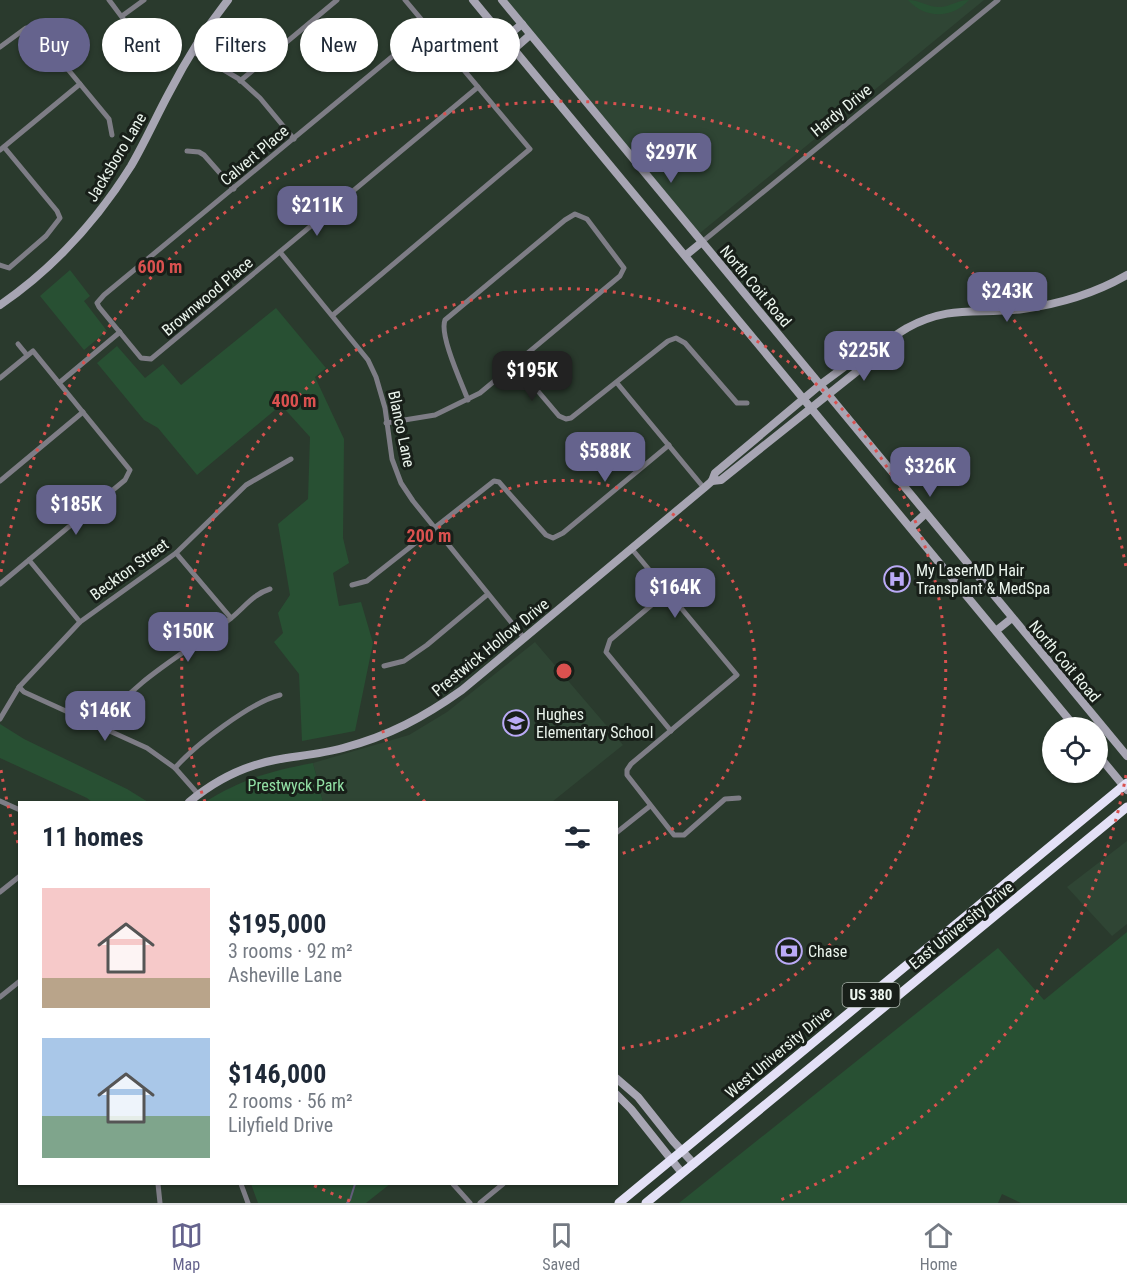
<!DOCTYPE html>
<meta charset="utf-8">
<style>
body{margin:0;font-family:"Roboto Condensed",sans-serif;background:#f6f6f7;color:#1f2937;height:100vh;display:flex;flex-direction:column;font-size:22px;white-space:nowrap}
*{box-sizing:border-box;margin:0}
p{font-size:20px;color:#747a83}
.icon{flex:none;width:33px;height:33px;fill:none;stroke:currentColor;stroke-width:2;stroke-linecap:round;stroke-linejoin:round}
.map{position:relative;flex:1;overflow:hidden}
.sheet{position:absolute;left:18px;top:801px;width:600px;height:384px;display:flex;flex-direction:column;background:#fff;border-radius:0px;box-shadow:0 2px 4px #0004}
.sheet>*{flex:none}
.guide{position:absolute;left:18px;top:18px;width:600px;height:54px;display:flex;gap:12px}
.fabs{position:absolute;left:1042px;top:717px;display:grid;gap:12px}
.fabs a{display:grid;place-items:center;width:66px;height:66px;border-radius:50%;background:#fff;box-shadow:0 2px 4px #0004;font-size:30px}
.price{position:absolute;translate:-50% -51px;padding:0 14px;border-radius:12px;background:#65638d;color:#fff;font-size:20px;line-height:39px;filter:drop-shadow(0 2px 3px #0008)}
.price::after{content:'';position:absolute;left:50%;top:36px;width:18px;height:14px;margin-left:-9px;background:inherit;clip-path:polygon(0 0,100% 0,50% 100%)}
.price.current{background:#222;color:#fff}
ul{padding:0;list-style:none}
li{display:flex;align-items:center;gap:18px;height:150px;padding:0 24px}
li span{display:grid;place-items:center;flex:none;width:168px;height:120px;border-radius:0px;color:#555}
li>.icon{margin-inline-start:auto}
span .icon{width:72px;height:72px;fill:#fffc;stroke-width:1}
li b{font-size:26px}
h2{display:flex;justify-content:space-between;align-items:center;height:72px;padding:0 24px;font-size:26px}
.pill{padding:0 21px;border-radius:27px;background:#fff;box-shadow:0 2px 4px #0004;font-size:21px;line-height:54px}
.pill.current{background:#65638d;color:#fff}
.dock{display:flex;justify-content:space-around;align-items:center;height:84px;border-top:2px solid #e0e1e3;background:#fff;font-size:16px;color:#747a83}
.dock a{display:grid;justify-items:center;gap:3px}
.dock .current{color:#65638d}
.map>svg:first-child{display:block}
.built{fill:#2f4534}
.green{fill:#285033}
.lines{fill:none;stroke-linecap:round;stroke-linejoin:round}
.stream{stroke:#625c7b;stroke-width:2}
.street{stroke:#7e7d86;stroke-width:5}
.secondary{stroke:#a7a5b3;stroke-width:8}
.highway{stroke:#e3e0f6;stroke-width:9}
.ring{fill:none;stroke:#da514f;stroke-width:3;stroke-dasharray:3 6}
.labels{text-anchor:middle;stroke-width:6;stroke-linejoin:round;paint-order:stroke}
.shield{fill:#181f19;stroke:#acb5ad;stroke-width:1.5}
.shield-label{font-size:15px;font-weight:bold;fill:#ebf5ed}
.street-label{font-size:16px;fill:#ebf5ed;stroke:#181f19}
.poi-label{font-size:16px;fill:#ebf5ed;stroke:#181f19;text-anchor:start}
.park-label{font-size:16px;fill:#92e0a5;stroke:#181f19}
.centre{fill:#da514f;stroke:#181f19;stroke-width:3}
.ring-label{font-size:18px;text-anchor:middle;font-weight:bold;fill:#da514f;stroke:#181f19;stroke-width:6;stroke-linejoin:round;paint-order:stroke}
</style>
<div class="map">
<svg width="1127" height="1203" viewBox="0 0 1127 1203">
<rect width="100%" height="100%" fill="#2a3a2d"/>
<g class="built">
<path d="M505 0H984L700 233 696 231Z"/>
<path d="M535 642 623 745 552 802H323L313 763 409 735 447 712Z"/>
<path d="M1127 841V924L1112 936 1067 887Z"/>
</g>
<g class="green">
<path d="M908 0C920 0 929 8 941 7 952 6 957 0 969 0 952 19 925 19 908 0Z"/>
<path d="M70 270 90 296 84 301 107 331 84 350 40 296Z"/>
<path d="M276 308 326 368 315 377 344 439 343 538 349 563 333 573 339 606 361 602 373 643 355 731 302 741 299 674 274 642 283 633 278 613 290 595 278 524 308 499 310 437 281 405 197 475 158 428 144 420 97 363 117 346 145 378 163 364 181 385Z"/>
<path d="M0 724 24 739 127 789 148 802H92L87 798 0 758Z"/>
<path d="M313 763 323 802H205C241 779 271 771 313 763Z"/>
<path d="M1127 932V1203H1021L1002 1194 998 1203H679L998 948 1044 1000Z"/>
<path d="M251 1184H390L366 1203H258Z"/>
</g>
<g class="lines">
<path class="stream" d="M347 1203 350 1200 355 1184"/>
<g class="street">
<path d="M109 0C121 15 139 45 158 48"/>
<path d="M122 16 144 0"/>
<path d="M428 27 104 295 97 303 99 307 141 358 151 359 478 87"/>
<path d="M0 47 26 28 37 32 109 119 112 135"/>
<path d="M192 51 239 79 260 98 294 139"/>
<path d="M240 81 337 0"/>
<path d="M0 150 80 84"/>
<path d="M187 151 199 152 204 155 234 189"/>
<path d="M702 242 998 0"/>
<path d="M280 252 368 360 376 377 385 408 392 459 401 483 413 501 524 638"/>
<path d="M0 265 9 268 46 236 60 218 57 211 4 147"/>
<path d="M333 315 530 149 405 0"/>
<path d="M18 344 27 355"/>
<path d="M515 364 559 416 566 419 571 418 668 341 676 338 685 343 737 403H747"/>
<path d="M0 378 33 351 130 470 125 480 0 584"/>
<path d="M59 383 120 332"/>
<path d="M617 383 704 488"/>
<path d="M386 423 435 415 480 393 620 276 624 268 587 219 575 214 565 220 445 320C439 335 462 384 468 400"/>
<path d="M0 481 83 412"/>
<path d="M631 548 737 675 631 764 627 770V775L674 835H684L725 799 739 798"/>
<path d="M176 553 231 618"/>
<path d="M29 560 80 622"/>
<path d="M352 585 367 581 494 481 499 482 546 535 553 538 563 533 669 445"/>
<path d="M667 592 610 640 606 652 671 731"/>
<path d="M384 666 404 661 427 645 488 594"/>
<path d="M19 687 24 692 147 748 175 768 198 794"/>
<path d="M0 719 19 687 80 622 176 553 246 485 291 459"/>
<path d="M100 727C134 679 185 654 230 619 244 608 253 594 270 589"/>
<path d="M175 768C195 745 251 702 280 695"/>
<path d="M0 801 20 810"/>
<path d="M616 833 650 806"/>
<path d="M0 892 20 876"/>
<path d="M0 997 20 981"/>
<path d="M158 1184 160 1203"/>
<path d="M241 1184 248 1203"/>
<path d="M453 1184 470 1203"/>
<path d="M480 1203 503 1184"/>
</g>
<g class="secondary">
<path d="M473 0 1076 728"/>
<path d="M502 0 1127 756"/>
<path d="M505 38 522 24"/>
<path d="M514 49 530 35"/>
<path d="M686 255 702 242"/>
<path d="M0 305C54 268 96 222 131 166 145 142 156 117 169 93 186 60 205 29 228 0"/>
<path d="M712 481 721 480 870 361C879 346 892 337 907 328 951 304 977 315 1023 309 1060 304 1094 294 1127 275"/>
<path d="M911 527 926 513"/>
<path d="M997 630 1012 618"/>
<path d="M1098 755 1127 790"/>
<path d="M189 802C213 782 243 766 275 760 297 756 321 754 343 748 389 736 424 717 462 690L704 488 712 481 715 473 820 385 863 353 877 350"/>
<path d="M616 1078 638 1097 673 1141 694 1164"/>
<path d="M616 1094 631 1109 682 1173"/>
</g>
<g class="highway">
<path d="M619 1203 1127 783"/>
<path d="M646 1203 1127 807"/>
</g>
</g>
<g class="ring">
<path d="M425 802A191 191 0 1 1 617 855"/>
<path d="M205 802A382 382 0 1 1 617 1049"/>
<path d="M1126 775A572 572 0 0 1 778 1201M350 1201A572 572 0 0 1 313 1185M18 843A572 572 0 0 1 1 770M1 572A572 572 0 0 1 1126 567"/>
</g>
<defs>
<g id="hospital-ring" transform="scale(1.35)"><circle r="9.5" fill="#181f19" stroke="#baaaf6" stroke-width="1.5"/><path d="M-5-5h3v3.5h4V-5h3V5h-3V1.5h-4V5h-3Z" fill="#baaaf6"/></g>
<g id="school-ring" transform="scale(1.35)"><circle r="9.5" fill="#181f19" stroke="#baaaf6" stroke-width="1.5"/><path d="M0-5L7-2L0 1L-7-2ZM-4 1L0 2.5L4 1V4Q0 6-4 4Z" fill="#baaaf6"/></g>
<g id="bank-ring" transform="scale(1.35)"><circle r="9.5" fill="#181f19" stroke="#baaaf6" stroke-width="1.5"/><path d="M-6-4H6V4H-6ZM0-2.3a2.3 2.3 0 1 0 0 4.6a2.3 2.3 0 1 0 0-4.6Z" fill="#baaaf6"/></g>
</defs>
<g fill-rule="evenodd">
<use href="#hospital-ring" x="897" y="579"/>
<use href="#school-ring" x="516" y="723"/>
<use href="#bank-ring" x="789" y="951"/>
</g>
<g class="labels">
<rect class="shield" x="842.5" y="983" width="57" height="24" rx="4.5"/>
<g class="shield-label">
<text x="871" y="1000">US 380</text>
</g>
<g class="street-label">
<text transform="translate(841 110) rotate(-39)" y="6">Hardy Drive</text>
<text transform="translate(254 155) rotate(-40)" y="6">Calvert Place</text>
<text transform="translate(116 157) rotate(-59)" y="6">Jacksboro Lane</text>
<text transform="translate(756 286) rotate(50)" y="6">North Coit Road</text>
<text transform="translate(207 296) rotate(-40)" y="6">Brownwood Place</text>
<text transform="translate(402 429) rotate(78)" y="6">Blanco Lane</text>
<text transform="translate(129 569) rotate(-36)" y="6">Beckton Street</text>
<text transform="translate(490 647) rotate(-39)" y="6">Prestwick Hollow Drive</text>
<text transform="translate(1065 661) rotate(50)" y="6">North Coit Road</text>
<text transform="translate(961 925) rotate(-39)" y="6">East University Drive</text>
<text transform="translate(778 1052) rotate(-40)" y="6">West University Drive</text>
</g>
<g class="poi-label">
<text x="916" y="576">My LaserMD Hair<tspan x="916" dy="18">Transplant &amp; MedSpa</tspan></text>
<text x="536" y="720">Hughes<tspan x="536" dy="18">Elementary School</tspan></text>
<text x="808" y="957">Chase</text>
</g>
<g class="park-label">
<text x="296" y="791">Prestwyck Park</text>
</g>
</g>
<circle cx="564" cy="671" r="9" class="centre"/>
<g class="ring-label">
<text x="160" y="273">600 m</text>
<text x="294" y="407">400 m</text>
<text x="429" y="542">200 m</text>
</g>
</svg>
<div class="fabs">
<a><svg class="icon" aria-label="locate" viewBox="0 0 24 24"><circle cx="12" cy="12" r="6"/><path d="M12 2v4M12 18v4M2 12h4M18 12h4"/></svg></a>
</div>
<b class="price" style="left:671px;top:184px">$297K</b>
<b class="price" style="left:317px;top:237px">$211K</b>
<b class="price" style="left:1007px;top:323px">$243K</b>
<b class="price" style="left:864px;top:382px">$225K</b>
<b class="price current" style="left:532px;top:402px">$195K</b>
<b class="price" style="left:605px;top:483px">$588K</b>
<b class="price" style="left:930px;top:498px">$326K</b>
<b class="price" style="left:76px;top:536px">$185K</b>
<b class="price" style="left:675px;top:619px">$164K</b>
<b class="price" style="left:188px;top:663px">$150K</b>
<b class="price" style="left:105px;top:742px">$146K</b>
<div class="guide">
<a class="pill current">Buy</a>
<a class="pill">Rent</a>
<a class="pill">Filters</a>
<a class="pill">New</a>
<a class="pill">Apartment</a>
</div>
<section class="sheet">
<h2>11 homes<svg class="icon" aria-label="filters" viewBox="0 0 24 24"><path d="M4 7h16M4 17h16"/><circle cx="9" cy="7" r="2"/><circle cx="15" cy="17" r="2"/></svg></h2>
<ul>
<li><span style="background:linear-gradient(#f6c9c9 75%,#b9a48a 0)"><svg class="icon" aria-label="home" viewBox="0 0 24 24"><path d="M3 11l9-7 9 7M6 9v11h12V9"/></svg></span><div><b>$195,000</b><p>3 rooms · 92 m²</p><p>Asheville Lane</p></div></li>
<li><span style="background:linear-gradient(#a9c7e8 65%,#7fa58c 0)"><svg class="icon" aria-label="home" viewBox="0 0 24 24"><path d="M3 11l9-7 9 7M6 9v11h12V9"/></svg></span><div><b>$146,000</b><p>2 rooms · 56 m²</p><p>Lilyfield Drive</p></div></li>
</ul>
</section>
</div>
<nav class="dock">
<a class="current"><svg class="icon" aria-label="map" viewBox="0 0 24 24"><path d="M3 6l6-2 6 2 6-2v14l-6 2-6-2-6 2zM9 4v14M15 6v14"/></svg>Map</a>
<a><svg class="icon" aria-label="saved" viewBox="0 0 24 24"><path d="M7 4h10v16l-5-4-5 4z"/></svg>Saved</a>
<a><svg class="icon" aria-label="home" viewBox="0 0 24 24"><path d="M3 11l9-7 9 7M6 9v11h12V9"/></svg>Home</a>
</nav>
